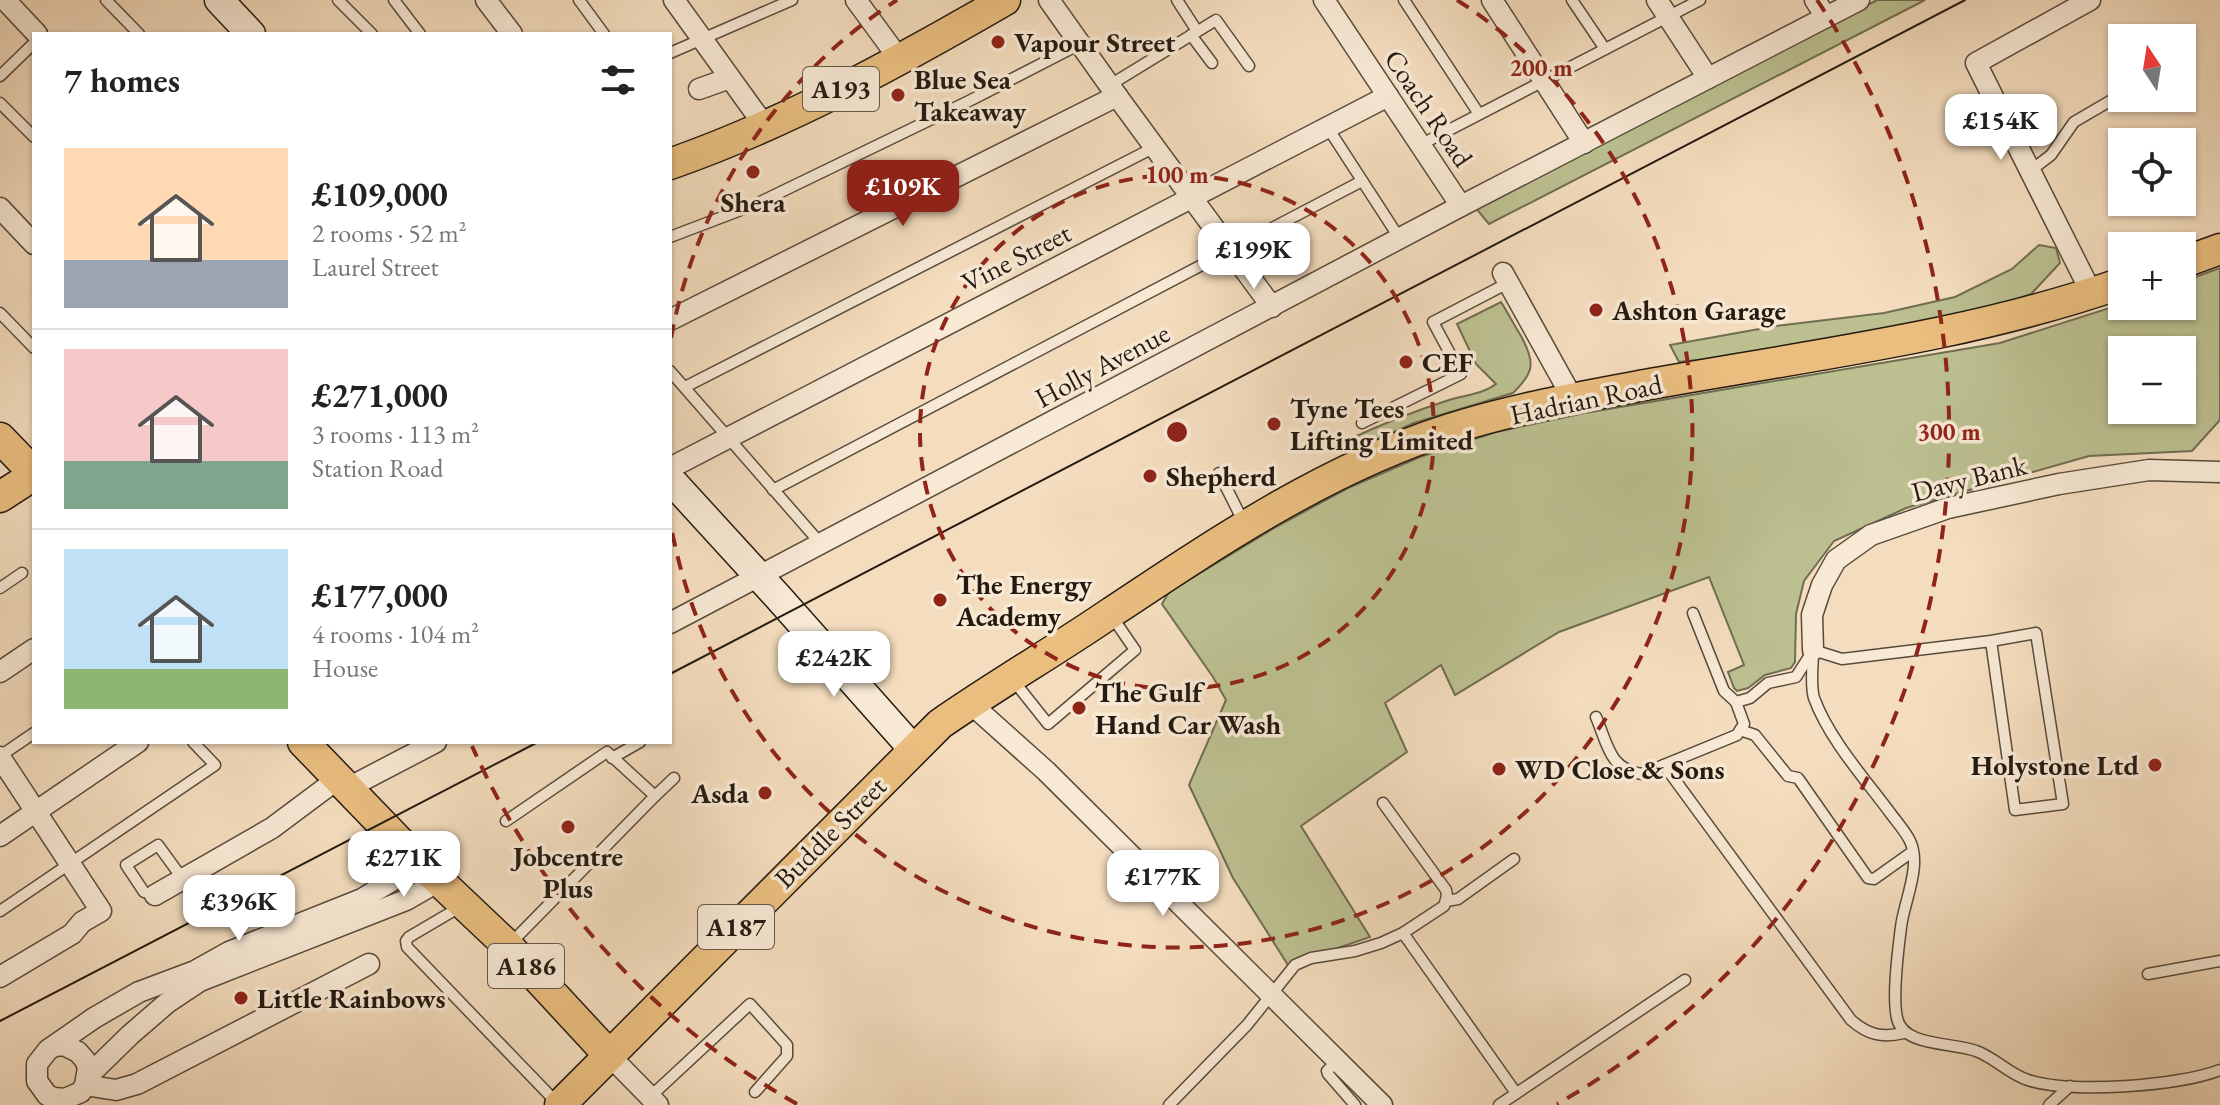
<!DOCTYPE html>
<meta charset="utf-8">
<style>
body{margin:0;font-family:"EB Garamond",serif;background:#f2f2f2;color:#222;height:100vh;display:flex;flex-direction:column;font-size:30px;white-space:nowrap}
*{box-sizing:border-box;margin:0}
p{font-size:26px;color:#767676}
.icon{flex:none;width:44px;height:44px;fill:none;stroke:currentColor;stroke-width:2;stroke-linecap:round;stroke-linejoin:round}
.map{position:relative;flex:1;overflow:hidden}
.sheet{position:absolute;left:32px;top:32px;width:640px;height:712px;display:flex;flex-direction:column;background:#fff;border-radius:0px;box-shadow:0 2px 6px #0004}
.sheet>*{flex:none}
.needle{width:52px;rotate:348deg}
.tools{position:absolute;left:2108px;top:24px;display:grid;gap:16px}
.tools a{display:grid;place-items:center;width:88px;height:88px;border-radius:0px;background:#fff;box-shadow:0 2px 6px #0004;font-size:40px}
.price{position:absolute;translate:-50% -68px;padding:0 18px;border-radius:16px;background:#fff;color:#222;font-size:26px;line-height:52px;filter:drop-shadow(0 2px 4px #0008)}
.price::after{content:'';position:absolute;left:50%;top:48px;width:24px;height:18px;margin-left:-12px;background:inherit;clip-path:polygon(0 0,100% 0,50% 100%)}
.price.selected{background:#8f2418;color:#fff}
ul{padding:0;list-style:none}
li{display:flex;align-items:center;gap:24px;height:200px;padding:0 32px}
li+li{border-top:2px solid #e0e0e0}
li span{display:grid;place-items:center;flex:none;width:224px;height:160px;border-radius:0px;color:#555}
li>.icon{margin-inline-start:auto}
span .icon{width:96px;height:96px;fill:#fffc;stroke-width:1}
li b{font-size:34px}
h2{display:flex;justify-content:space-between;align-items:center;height:96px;padding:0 32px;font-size:34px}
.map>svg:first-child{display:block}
.green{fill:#bcc091;stroke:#706d51;stroke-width:2;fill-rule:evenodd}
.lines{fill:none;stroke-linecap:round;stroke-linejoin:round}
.lane-casing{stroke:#584b3c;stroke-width:13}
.street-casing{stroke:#584b3c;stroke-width:23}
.secondary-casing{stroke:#241a11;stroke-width:31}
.primary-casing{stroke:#241a11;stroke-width:33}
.lane{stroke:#f8e9d5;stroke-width:10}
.street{stroke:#f8e9d5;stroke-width:20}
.secondary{stroke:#f8e9d5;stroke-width:28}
.primary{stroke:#eabe7f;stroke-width:30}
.tram{stroke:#241a11;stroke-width:2}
.ring{fill:none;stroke:#8f2418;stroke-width:4;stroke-dasharray:14 10}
.poi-dot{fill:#8f2418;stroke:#f8e9d5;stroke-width:3}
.labels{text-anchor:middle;stroke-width:7;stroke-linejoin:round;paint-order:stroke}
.shield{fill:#f8e9d5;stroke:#64584c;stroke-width:2}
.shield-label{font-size:26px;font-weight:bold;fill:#241a11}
.poi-label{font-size:28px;font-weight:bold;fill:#241a11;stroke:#f8e9d5;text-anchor:start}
.street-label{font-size:28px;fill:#241a11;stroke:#f8e9d5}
.centre{fill:#8f2418;stroke:#f8e9d5;stroke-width:4}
.ring-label{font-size:24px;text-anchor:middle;font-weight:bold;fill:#8f2418;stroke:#f8e9d5;stroke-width:7;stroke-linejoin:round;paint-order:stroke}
</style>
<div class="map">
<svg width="2220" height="1105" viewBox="0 0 2220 1105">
<rect width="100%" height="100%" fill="#f4ddbe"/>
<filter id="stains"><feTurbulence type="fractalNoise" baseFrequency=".0025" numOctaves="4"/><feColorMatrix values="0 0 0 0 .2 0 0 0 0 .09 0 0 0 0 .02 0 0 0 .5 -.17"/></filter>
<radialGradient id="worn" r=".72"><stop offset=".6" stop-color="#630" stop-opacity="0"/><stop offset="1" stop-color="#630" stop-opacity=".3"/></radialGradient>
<g class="green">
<path d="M1877 0H1925L1489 224 1474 206Z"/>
<path d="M2039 245 2056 248 2060 263 2031 294 1965 317 1825 346 1679 362 1670 345 1776 326 1884 313 1955 297 2012 269Z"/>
<path d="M2220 268V420L2192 451 2089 456 1906 508 1834 541 1804 581 1796 614 1795 662 1791 668 1765 675 1748 688 1737 691 1734 688 1728 672 1744 665 1709 577 1559 632 1455 695 1441 665 1385 703 1407 752 1301 826 1370 937 1288 965 1233 878 1189 785 1226 700 1213 677 1162 604 1169 592 1274 528 1348 488 1420 457 1496 432 1585 413 2000 343 2122 304V306H2182V282ZM2122 350H2182V410H2122Z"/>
<path d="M1501 302C1508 313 1514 325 1521 336 1535 362 1535 372 1513 393L1414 423 1356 449 1350 439C1382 424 1415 411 1449 400 1465 395 1483 394 1496 384L1476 364 1457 324Z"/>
</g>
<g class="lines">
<g class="lane-casing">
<g id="lane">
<path d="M106 0 139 34"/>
<path d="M338 0 372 34"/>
<path d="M394 0 420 34"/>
<path d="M579 0 604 34"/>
<path d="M1177 0 1197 31"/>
<path d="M1404 0 1479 114"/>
<path d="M1572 0 1605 49"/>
<path d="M1191 35 1212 63"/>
<path d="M670 53 792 0"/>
<path d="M0 76 34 43"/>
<path d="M1110 85 1216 20 1249 66"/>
<path d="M0 103 34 137"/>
<path d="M1328 128 1400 239"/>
<path d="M1420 145 1700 0"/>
<path d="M2030 171 2051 155 2074 122 2122 94"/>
<path d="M670 237 754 205 969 101 1080 44"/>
<path d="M0 313 34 348"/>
<path d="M670 371 821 544"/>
<path d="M685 387 1155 147"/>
<path d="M1362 423 1461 374 1433 322 1508 283"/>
<path d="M1219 473 1245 525"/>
<path d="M773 490 1362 181"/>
<path d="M0 588 22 573"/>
<path d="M1693 613 1724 691 1736 702"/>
<path d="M1813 650C1813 665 1810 685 1814 698 1829 739 1865 779 1891 814 1897 822 1904 830 1909 839 1923 864 1904 901 1901 927 1898 951 1892 996 1897 1018 1903 1047 1952 1042 1976 1051 1994 1057 2009 1074 2028 1080 2072 1094 2178 1086 2220 1070"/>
<path d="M1813 650 1842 659 1991 641 2015 810 2063 804 2036 633 1991 641"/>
<path d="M1013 680 1048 724 1135 650 1111 615"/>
<path d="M1596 717C1608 745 1609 769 1642 774L1737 735 1744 724 1736 702 1750 698 1768 683 1796 677 1812 652"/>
<path d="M1740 730 1755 735 1788 776 1798 778 1868 878 1874 879 1912 852"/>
<path d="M0 756 34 733"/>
<path d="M612 758 640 742"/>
<path d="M1664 765 1851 1020C1868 1035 1882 1038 1904 1033"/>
<path d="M655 796 674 778"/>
<path d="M506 821 607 752 655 796 511 943"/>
<path d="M155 895 144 892 126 865 158 845 182 878"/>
<path d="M1446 901 1458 899 1514 859"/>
<path d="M460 907 409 937 406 941 407 947 558 1104"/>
<path d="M0 911 215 765 193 742"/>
<path d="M1403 933 1516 1093"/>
<path d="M2148 974 2220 961"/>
<path d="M1337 1061 1327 1071 1328 1074 1355 1105"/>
<path d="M650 1097 750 1004 787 1045V1056L755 1092"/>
<path d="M1169 1105 1247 1025 1295 965 1311 958 1355 951 1381 943 1403 933 1444 906 1447 896 1446 890 1383 803"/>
<path d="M1499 1105 1685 980"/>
<path d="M2049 1105 2070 1086"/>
</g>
</g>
<g class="street-casing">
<g id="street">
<path d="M5 0 37 34"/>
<path d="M486 0 512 34"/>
<path d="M674 0 764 125"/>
<path d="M856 0 900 60"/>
<path d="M1049 0 1117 96 1272 307"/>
<path d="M1324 0 1461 206"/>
<path d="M1492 0 1584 143"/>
<path d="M1657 0 1708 78"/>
<path d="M1815 0 1826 17"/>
<path d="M2090 0 1976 63 2092 294"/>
<path d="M699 89 730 78"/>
<path d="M0 208 34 244"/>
<path d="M1503 273 1573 399"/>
<path d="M670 320 1117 96"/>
<path d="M670 468 1388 96"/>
<path d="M670 623 1461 206 1859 0"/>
<path d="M1813 650 1812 615 1822 585 1836 560 1871 535 1948 508 2059 484 2149 470 2220 472"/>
<path d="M0 672 34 649"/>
<path d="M970 703 1046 771 1382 1105"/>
<path d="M0 757 101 911 82 922 72 934 0 977"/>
<path d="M348 788 436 742"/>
<path d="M0 836 138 742"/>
<path d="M155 895 272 828 339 778"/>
<path d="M55 1046 64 1045 78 1052 85 1060 88 1068 85 1085 81 1092 65 1099 54 1098 47 1095 37 1081V1064L48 1050 94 1018 139 992 195 971 229 952 362 899 393 880 415 858"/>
<path d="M609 1055 658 1105"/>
<path d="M88 1076 130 1035 167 1003 200 981 406 900 439 881"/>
<path d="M85 1085 116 1090 137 1084 369 964"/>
</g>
</g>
<g class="secondary-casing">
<g id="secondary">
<path d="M219 0 251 34"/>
<path d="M670 479 778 597 913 749"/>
</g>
</g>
<g class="primary-casing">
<g id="primary">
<path d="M670 164C787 123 898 62 1005 0"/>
<path d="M2182 263 2220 249"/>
<path d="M0 438 34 473"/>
<path d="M0 497 34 475"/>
<path d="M303 742 415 858 508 946 609 1055"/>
<path d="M560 1105 940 724C996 685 1055 651 1112 612 1217 542 1329 467 1450 429 1513 409 1580 397 1645 385 1804 356 1968 337 2122 283"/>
</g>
</g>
<use href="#lane" class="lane"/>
<use href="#street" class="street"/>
<use href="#secondary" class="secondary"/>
<use href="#primary" class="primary"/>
<g class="tram">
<path d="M670 674 1965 0"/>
<path d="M0 1021 538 742"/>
</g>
</g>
<g class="ring">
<circle cx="1177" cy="432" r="257"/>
<path d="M671 338A515 515 0 0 1 897 0M1457 0A515 515 0 1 1 671 526"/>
<path d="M797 1104A772 772 0 0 1 472 746M1817 0A772 772 0 0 1 1557 1104"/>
</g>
<g class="poi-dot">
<circle cx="998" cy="42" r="8"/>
<circle cx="898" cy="95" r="8"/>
<circle cx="753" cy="172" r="8"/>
<circle cx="1596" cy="310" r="8"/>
<circle cx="1406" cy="362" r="8"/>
<circle cx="1274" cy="424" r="8"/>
<circle cx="1150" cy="476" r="8"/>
<circle cx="940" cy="600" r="8"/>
<circle cx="1079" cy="708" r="8"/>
<circle cx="2155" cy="765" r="8"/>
<circle cx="1499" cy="769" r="8"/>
<circle cx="765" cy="793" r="8"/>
<circle cx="568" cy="827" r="8"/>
<circle cx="241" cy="998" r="8"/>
</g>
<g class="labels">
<g class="shield">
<rect x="803" y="67" width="76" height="44" rx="6"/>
<rect x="698" y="905" width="76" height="44" rx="6"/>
<rect x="488" y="944" width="76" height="44" rx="6"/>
</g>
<g class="shield-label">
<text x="841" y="98">A193</text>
<text x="736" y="936">A187</text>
<text x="526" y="975">A186</text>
</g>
<g class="poi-label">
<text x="1014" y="52">Vapour Street</text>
<text x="914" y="89">Blue Sea<tspan x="914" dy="32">Takeaway</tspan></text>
<text x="753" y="212" text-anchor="middle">Shera</text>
<text x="1612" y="320">Ashton Garage</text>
<text x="1422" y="372">CEF</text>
<text x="1290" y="418">Tyne Tees<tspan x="1290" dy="32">Lifting Limited</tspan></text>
<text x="1166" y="486">Shepherd</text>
<text x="956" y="594">The Energy<tspan x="956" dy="32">Academy</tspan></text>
<text x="1095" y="702">The Gulf<tspan x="1095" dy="32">Hand Car Wash</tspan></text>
<text x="2139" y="775" text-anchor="end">Holystone Ltd</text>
<text x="1515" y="779">WD Close &amp; Sons</text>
<text x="749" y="803" text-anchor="end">Asda</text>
<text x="568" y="866" text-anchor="middle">Jobcentre<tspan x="568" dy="32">Plus</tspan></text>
<text x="257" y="1008">Little Rainbows</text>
</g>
<g class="street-label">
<text transform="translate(1429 108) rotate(56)" y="10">Coach Road</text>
<text transform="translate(1016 257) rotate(-27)" y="10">Vine Street</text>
<text transform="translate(1102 365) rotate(-28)" y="10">Holly Avenue</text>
<text transform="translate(1586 399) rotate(-12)" y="10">Hadrian Road</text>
<text transform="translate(1969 478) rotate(-14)" y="10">Davy Bank</text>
<text transform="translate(830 832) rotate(-45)" y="10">Buddle Street</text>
</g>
</g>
<circle cx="1177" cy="432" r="12" class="centre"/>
<g class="ring-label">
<text x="1541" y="76">200 m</text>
<text x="1177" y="183">100 m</text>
<text x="1949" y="440">300 m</text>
</g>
<rect width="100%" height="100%" filter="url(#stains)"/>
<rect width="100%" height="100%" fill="url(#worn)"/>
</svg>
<div class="tools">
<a><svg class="needle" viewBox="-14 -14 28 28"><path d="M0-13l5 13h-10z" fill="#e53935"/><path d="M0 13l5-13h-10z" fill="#767676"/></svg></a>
<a><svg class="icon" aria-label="locate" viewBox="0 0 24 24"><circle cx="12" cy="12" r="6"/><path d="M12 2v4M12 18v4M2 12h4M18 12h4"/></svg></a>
<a>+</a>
<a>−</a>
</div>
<b class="price" style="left:2001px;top:162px">£154K</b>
<b class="price selected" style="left:903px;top:228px">£109K</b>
<b class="price" style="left:1254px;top:291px">£199K</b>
<b class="price" style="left:834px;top:699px">£242K</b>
<b class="price" style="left:404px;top:899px">£271K</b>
<b class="price" style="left:1163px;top:918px">£177K</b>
<b class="price" style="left:239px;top:943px">£396K</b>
<section class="sheet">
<h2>7 homes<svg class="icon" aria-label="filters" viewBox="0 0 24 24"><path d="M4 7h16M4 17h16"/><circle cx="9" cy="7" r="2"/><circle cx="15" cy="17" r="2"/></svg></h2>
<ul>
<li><span style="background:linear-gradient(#ffd9b3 70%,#9aa5b1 0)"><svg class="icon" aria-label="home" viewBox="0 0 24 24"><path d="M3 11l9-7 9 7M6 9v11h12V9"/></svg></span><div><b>£109,000</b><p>2 rooms · 52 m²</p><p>Laurel Street</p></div></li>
<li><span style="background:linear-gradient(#f6c9c9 70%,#7fa58c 0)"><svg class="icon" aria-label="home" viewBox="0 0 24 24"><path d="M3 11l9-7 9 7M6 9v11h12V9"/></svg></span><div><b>£271,000</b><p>3 rooms · 113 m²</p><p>Station Road</p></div></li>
<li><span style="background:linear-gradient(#bfe0f5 75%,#8fb573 0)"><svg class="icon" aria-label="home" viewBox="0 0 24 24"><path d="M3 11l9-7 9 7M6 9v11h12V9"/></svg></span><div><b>£177,000</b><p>4 rooms · 104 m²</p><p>House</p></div></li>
</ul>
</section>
</div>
